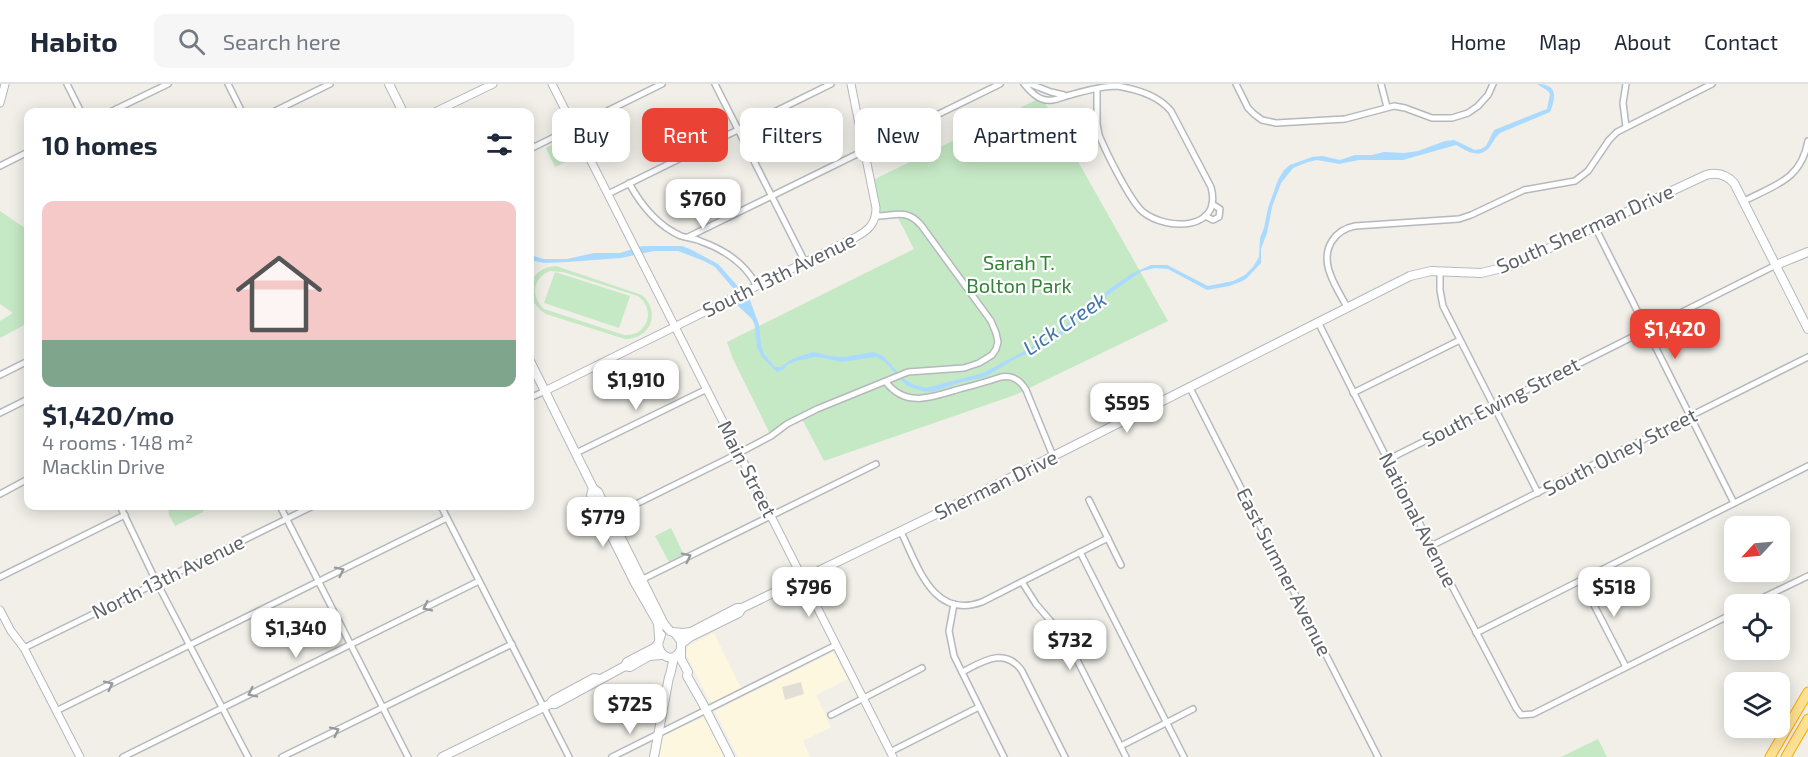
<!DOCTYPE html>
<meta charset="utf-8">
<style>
body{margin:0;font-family:"Exo 2",sans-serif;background:#f6f6f7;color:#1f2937;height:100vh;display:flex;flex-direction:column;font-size:22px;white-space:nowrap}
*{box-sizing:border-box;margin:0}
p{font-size:20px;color:#747a83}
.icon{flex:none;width:33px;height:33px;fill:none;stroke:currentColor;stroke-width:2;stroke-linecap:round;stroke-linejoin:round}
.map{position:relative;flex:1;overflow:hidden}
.sheet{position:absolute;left:24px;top:24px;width:510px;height:402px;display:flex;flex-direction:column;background:#fff;border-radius:12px;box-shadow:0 3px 15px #0003}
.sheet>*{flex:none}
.top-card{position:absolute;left:552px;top:24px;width:570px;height:54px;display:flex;gap:12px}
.needle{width:39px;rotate:244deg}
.fabs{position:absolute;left:1724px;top:432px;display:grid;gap:12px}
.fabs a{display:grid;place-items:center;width:66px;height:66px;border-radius:12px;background:#fff;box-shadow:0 3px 15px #0003;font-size:30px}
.price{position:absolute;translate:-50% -51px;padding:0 14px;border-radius:12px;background:#fff;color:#222;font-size:20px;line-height:39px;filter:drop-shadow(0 2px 3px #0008)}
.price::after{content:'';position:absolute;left:50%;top:36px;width:18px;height:14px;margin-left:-9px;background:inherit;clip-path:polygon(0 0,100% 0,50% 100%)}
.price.active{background:#ea4335;color:#fff}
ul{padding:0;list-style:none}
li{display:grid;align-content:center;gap:12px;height:318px;padding:0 18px}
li+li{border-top:2px solid #e0e1e3}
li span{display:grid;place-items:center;height:186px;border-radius:12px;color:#555}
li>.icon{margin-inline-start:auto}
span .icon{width:108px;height:108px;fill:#fffc;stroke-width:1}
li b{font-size:26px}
h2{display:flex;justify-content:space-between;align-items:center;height:72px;padding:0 18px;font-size:26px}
.chip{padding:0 21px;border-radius:12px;background:#fff;box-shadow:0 3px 15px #0003;font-size:21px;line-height:54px}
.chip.active{background:#ea4335;color:#fff}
header{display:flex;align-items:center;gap:36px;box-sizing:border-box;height:84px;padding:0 30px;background:#fff;border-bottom:2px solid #e0e1e3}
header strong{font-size:28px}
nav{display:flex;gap:33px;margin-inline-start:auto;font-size:21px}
.search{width:420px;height:54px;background:#f6f6f7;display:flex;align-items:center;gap:15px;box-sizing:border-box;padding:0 21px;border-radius:12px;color:#747a83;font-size:22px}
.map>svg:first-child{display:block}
.commercial{fill:#fef7e0}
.education{fill:#e1ded6}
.green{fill:#c5e8c5;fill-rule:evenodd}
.water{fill:#aadaff}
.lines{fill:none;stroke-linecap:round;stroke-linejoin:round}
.minor-casing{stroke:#b5b8bc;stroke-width:8}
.tertiary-casing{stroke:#b5b8bc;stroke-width:9}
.secondary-casing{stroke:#b6babf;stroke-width:10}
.motorway-casing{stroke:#f9ab00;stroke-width:11}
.minor{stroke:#fff;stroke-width:5}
.tertiary{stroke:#fff;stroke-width:7}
.secondary{stroke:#fff;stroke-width:8}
.motorway{stroke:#fde293;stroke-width:9}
.oneway{stroke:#979a9d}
.labels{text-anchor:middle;stroke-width:4.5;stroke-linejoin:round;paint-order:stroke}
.street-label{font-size:20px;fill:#5f6368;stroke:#fff}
.park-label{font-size:20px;fill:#348238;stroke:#fff}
.water-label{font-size:21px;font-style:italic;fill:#4174aa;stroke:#fff}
</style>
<header>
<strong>Habito</strong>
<div class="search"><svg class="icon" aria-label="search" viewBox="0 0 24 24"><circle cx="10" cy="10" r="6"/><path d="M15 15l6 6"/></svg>Search here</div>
<nav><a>Home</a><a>Map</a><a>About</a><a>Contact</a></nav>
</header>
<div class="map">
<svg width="1808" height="673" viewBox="0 0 1808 673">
<rect width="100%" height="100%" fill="#f1efe8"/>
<g class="commercial">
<path d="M714 549 741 604 712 618H710L686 570 688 562Z"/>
<path d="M833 568 848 595 816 611 831 643 803 657 810 673H738L715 627Z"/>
<path d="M704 633 725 673H658L663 651Z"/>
</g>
<path class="education" d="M801 598 804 610 785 616 782 603Z"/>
<g class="green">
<path d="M1036 16 1045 19 1168 237 1015 311 824 377 801 333 771 352 733 275 727 258 914 165 896 130 876 132 871 97Z"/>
<path d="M563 55 572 75 555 83 546 64Z"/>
<path d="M0 127 25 144 28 143V239L0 254V237L13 229 0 220Z"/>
<path d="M556 182 642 211C661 228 651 255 625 255L546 230C522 215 526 184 556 182ZM550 187 563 188 638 212C657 226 647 253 624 251L544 225C531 213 532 194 550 187Z"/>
<path d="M555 188 630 212 619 244 544 219Z"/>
<path d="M168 422H205L203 428 175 442 169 431Z"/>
<path d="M671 444 684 471 669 478 655 452Z"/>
<path d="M1598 655 1607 673H1561Z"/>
</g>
<path class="water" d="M1537 0C1558 0 1556 13 1550 28L1500 49C1495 53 1494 57 1491 61 1481 76 1468 68 1456 61L1403 76H1359L1339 80 1317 76 1308 78 1293 84 1281 99 1272 123 1267 149 1261 165V179L1246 195 1240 198 1229 202 1207 206 1168 185 1155 184 1142 187 1109 210 1100 220 1078 232 1072 243 1045 262 1015 275 985 293 962 298 932 308 922 307 907 302 885 278 876 273 841 278 824 274 815 273 796 277 787 281 784 285 777 288 762 273 757 263 755 242 752 235 738 222 733 204 715 183 704 177 678 167H654L621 174 568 178 544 179 530 176V171L544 175H567L594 169H620L642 162H682L690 165 718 180 750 216 759 241 761 262 764 270 775 283H781L792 275 813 268 831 272 844 273 873 268 883 272 903 294 912 300 926 304 983 289 1055 251 1066 243 1073 231 1078 227 1098 217 1108 206 1131 190 1151 181H1167L1208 202 1233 197 1245 191 1253 183 1259 173 1260 154 1264 144 1268 124 1278 96 1284 86 1290 81 1312 73 1322 72 1340 76 1355 71H1372L1384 68 1404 69 1418 67 1445 57 1454 56 1475 66 1481 65 1486 62 1494 46 1547 25 1550 10 1548 7Z"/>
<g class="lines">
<g class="minor-casing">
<g id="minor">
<path d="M67 0 81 28"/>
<path d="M228 0 242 28"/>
<path d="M715 0 805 178"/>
<path d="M1024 0C1029 6 1035 13 1042 15 1052 19 1061 13 1070 11 1085 7 1101 2 1117 2 1136 5 1158 11 1171 27L1211 103C1223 147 1167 147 1143 128 1130 117 1106 68 1099 51L1097 40V5"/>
<path d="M1030 0 1051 8 1064 11"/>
<path d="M1236 0 1248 24 1254 30 1262 36 1276 39 1345 35 1394 22 1405 24 1432 34H1452L1468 29 1478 22 1488 11 1493 0"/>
<path d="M1381 0 1387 23"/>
<path d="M1626 0 1623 19 1626 43"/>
<path d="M110 28 168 0"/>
<path d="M273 28 330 0"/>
<path d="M530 65 662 0"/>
<path d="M0 82 28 68"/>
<path d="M629 99C641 121 658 142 681 152 687 154 694 154 700 157 723 165 745 179 757 202"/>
<path d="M608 110 831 0"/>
<path d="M1744 117C1775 101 1801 96 1808 57"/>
<path d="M1205 132 1213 136 1219 133 1220 125 1212 120"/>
<path d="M1595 143 1734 419"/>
<path d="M688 153 1000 0"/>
<path d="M1440 187V206L1443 222 1538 409"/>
<path d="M1347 223C1337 204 1318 179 1332 157 1337 149 1345 144 1355 142L1459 135 1471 131 1524 106 1575 97 1588 87 1609 56 1617 48 1712 0"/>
<path d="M1318 238 1431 462 1516 624 1521 631 1533 630 1734 529"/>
<path d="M0 291 28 277"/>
<path d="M886 298C905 323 930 314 956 306 971 302 986 298 1001 293 1013 291 1020 296 1026 306L1053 372"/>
<path d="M1190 304 1378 673"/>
<path d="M1353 309 1460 256"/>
<path d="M530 314 545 307"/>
<path d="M0 329 28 315"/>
<path d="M576 369 707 305"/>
<path d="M1387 376 1776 181"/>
<path d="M0 410 28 395"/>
<path d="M1089 416 1121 481"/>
<path d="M120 422 155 495 248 673"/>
<path d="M280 422 408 673"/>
<path d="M441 422 569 673"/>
<path d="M608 434 739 369 771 352 787 340 817 325 908 288 964 284 979 279 992 271 996 265 998 258 996 249 991 237 921 141C906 124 895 132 876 132"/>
<path d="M901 448C918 482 933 536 982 518L1108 454"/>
<path d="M1431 462 1808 273"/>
<path d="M1080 468 1184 673"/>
<path d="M0 493 125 431"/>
<path d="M641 496 876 380"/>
<path d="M1581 496 1626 583"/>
<path d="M1022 498 1036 520 1067 556 1126 673"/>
<path d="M954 520 949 547 954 572 1004 673"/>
<path d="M1750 520 1808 492"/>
<path d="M1476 549 1808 382"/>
<path d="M24 564 313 422"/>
<path d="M962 588C982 578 1005 562 1022 587L1065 673"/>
<path d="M56 627 447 434"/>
<path d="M831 631 922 584"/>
<path d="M1121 662 1193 625"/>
<path d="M890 668 979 623"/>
<path d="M123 673 479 497"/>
<path d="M282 673 512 560"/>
<path d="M612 673 836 561"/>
</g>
</g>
<g class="tertiary-casing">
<g id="tertiary">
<path d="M552 0 893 673"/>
<path d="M0 19 5 0"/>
<path d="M435 28 493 0"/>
<path d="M545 307 856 153C869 146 876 139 876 124L851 0"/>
<path d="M0 526 11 547 24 564 80 673"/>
</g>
</g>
<g class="secondary-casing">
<g id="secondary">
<path d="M389 0 403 28"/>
<path d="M1776 181 1808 168"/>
<path d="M530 277 593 404 598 408 664 540 670 547"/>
<path d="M593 404 591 411 635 499 658 539 659 553"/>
<path d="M673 548 683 549 691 548 737 524H742"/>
<path d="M675 549 681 557V575L688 588 687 592 703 620 730 673"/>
<path d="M661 551 658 560C660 572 672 580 680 567"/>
<path d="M681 560 690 553 739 529 742 524 992 403 1410 192 1431 187 1481 189 1511 182 1706 91C1717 88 1726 90 1734 99L1808 245"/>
<path d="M625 582 627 578 654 564 658 560"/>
<path d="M550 620 553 616 594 594 599 595"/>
<path d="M442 673 550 620H555L625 582 630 583 649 572 662 571"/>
<path d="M654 673 669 593C672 588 671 580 675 573"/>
</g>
</g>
<g class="motorway-casing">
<g id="motorway">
<path d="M1770 673 1808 608"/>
<path d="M1786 673 1808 635"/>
</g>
</g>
<use href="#minor" class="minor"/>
<use href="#tertiary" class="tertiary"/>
<use href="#secondary" class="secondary"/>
<use href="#motorway" class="motorway"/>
</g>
<defs><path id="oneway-chevron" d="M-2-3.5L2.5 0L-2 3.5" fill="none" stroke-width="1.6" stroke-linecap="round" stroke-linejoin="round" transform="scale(1.5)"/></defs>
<g class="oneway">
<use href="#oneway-chevron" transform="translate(687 473) rotate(-26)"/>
<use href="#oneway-chevron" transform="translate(340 487) rotate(-26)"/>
<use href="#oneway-chevron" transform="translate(427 523) rotate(154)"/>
<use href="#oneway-chevron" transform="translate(109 601) rotate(-26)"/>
<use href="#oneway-chevron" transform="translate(252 609) rotate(154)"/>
<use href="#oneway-chevron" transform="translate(335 647) rotate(-26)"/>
</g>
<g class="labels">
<g class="street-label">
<text transform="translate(1585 145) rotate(-24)" y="7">South Sherman Drive</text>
<text transform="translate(779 191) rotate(-26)" y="7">South 13th Avenue</text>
<text transform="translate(1501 318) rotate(-27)" y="7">South Ewing Street</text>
<text transform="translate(1620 368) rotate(-27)" y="7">South Olney Street</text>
<text transform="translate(747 385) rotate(63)" y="7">Main Street</text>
<text transform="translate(996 401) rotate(-26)" y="7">Sherman Drive</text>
<text transform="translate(1418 436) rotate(63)" y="7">National Avenue</text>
<text transform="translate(1284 488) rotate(63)" y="7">East Sumner Avenue</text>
<text transform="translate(168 493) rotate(-26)" y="7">North 13th Avenue</text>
</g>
<g class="park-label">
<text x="1019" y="186">Sarah T.<tspan x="1019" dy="23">Bolton Park</tspan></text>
</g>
<g class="water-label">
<text transform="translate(1065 240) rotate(-34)" y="7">Lick Creek</text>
</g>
</g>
</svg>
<div class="fabs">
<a><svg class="needle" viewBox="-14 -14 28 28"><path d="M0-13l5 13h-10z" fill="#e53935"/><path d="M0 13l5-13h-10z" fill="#747a83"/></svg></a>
<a><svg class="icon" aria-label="locate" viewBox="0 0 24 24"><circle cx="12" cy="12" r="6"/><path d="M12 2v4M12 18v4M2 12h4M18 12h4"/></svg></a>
<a><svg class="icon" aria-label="layers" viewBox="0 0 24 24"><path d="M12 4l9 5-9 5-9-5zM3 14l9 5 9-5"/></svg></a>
</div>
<b class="price" style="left:703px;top:146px">$760</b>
<b class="price active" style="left:1675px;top:276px">$1,420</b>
<b class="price" style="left:636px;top:327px">$1,910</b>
<b class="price" style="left:1127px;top:350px">$595</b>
<b class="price" style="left:603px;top:464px">$779</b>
<b class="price" style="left:809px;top:534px">$796</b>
<b class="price" style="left:1614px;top:534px">$518</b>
<b class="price" style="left:296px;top:575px">$1,340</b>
<b class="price" style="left:1070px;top:587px">$732</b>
<b class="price" style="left:630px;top:651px">$725</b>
<div class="top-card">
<a class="chip">Buy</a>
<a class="chip active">Rent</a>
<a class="chip">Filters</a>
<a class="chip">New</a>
<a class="chip">Apartment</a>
</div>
<section class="sheet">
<h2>10 homes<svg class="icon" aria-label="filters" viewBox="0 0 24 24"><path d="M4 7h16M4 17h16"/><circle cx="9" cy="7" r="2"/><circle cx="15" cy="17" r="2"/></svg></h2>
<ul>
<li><span style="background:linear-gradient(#f6c9c9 75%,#7fa58c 0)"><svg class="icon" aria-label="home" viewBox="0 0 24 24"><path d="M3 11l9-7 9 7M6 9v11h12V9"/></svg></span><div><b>$1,420/mo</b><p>4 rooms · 148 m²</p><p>Macklin Drive</p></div></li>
</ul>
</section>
</div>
